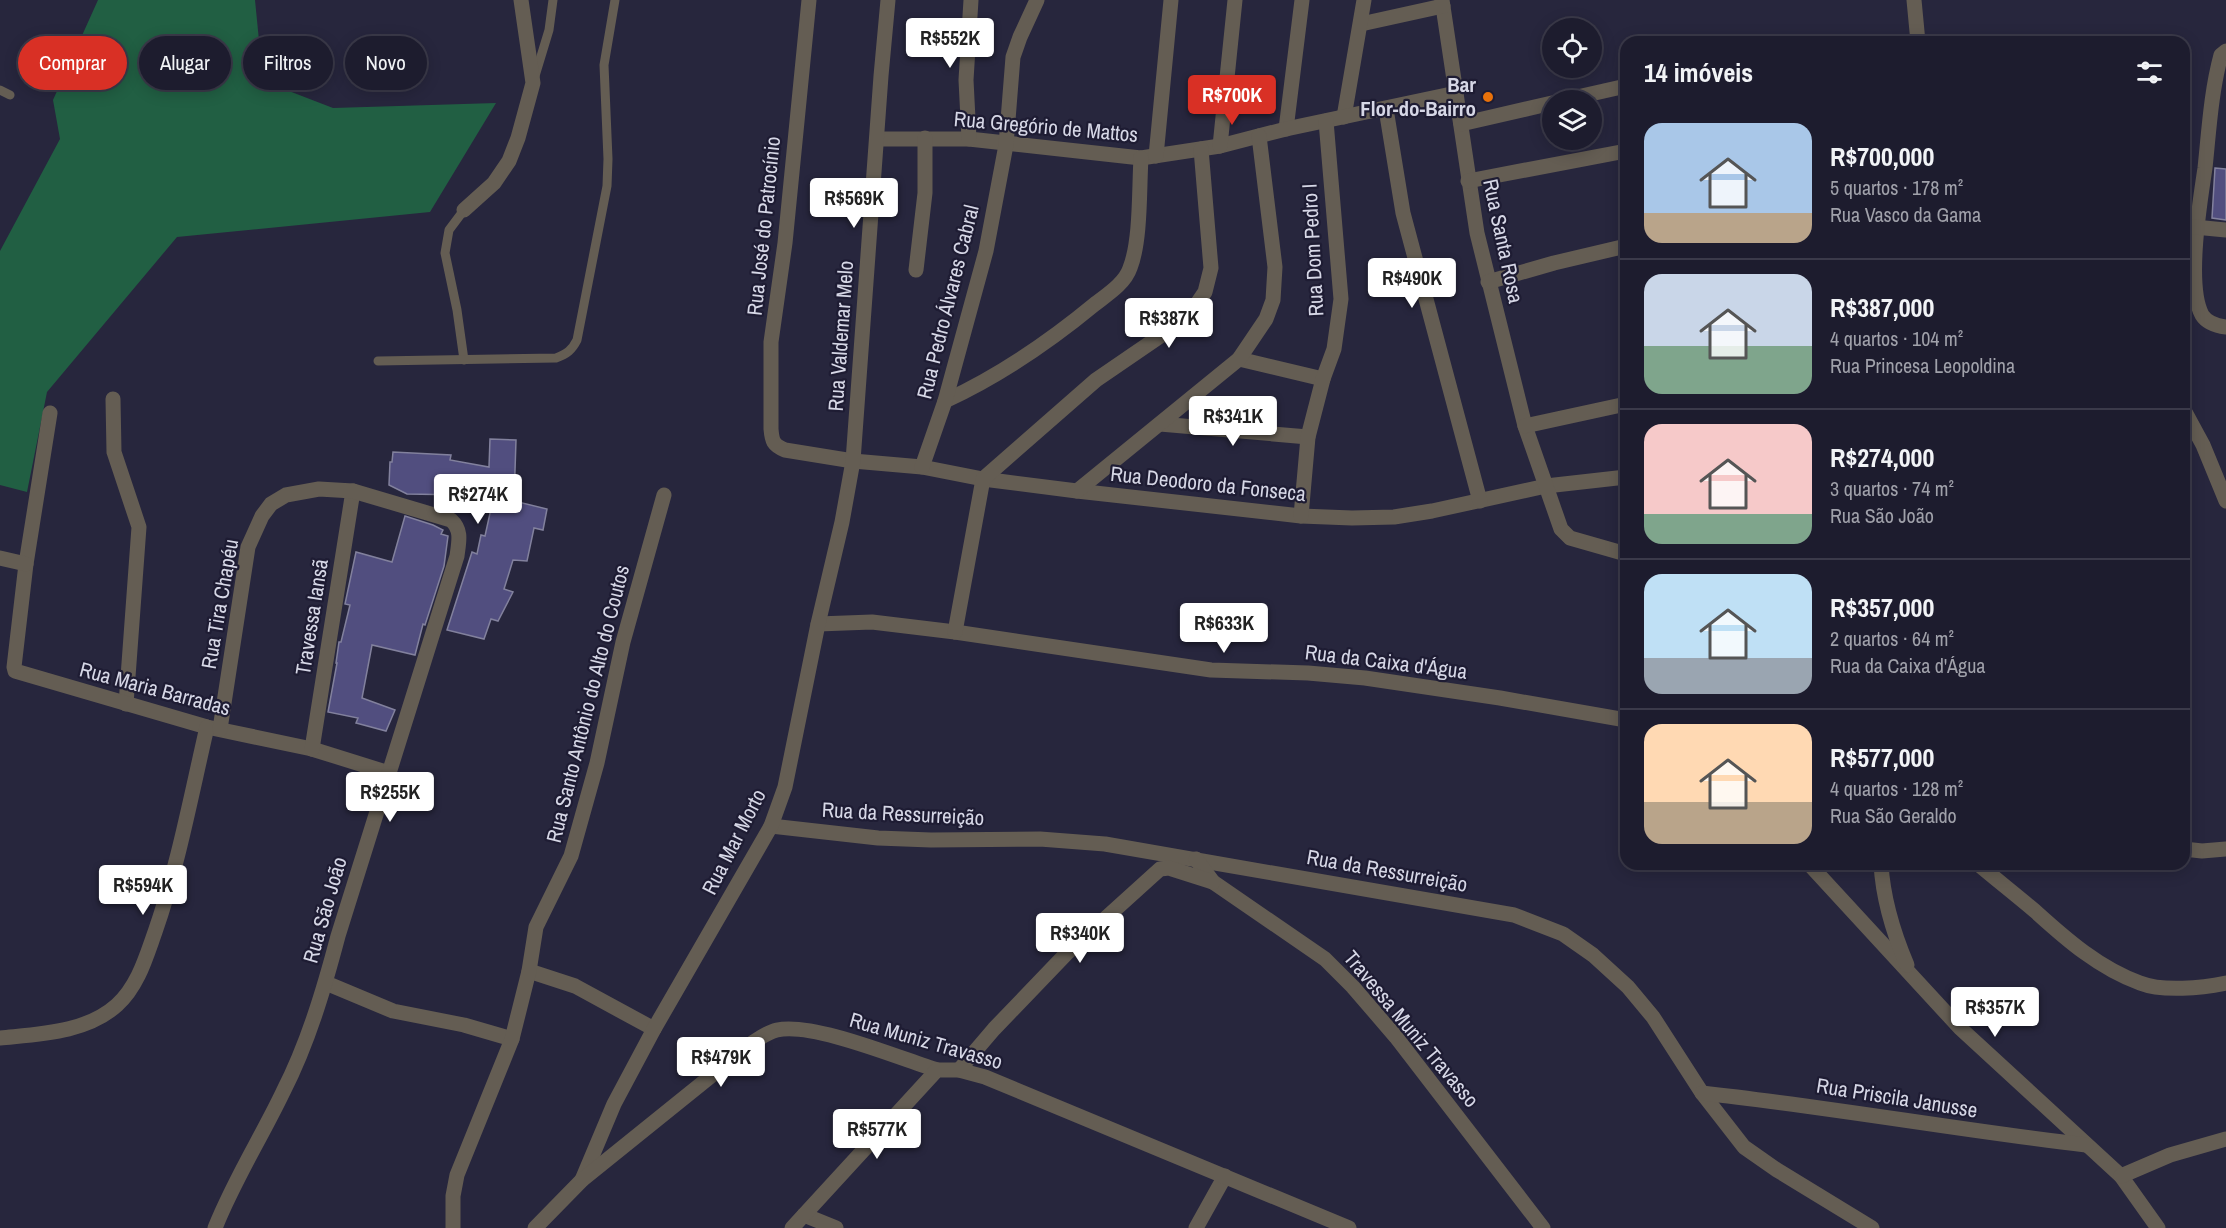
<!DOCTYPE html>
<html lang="pt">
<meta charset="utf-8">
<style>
body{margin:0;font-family:"Archivo Narrow",sans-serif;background:#252536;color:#f1f3f6;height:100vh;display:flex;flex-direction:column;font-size:22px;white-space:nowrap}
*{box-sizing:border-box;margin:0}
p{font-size:20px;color:#a0a1aa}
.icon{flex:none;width:33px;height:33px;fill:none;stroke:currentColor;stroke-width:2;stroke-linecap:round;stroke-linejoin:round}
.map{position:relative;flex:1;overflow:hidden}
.side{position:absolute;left:1620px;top:36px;width:570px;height:834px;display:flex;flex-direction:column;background:#1d1c2e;border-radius:18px;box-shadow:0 3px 15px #0003,0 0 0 2px #3b3a4a}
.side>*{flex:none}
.top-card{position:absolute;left:18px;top:36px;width:570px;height:54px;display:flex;gap:12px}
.fabs{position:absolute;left:1542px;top:18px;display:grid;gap:12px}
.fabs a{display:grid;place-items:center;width:60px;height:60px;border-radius:50%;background:#1d1c2e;box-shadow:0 3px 15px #0003,0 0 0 2px #3b3a4a;font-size:30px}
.price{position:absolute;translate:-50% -51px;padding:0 14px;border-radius:6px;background:#fff;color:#222;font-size:20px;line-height:39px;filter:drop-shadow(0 2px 3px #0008)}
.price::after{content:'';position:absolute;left:50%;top:36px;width:18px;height:14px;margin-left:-9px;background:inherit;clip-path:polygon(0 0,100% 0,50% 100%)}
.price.active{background:#d93025;color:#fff}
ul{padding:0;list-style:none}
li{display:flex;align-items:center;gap:18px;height:150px;padding:0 24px}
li+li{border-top:2px solid #3b3a4a}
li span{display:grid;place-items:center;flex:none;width:168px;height:120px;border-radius:18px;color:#555}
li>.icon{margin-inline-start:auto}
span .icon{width:72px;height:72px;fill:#fffc;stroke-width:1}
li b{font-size:26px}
h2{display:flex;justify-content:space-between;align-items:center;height:72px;padding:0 24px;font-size:26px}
.chip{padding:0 21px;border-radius:27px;background:#1d1c2e;box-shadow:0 3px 15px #0003,0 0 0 2px #3b3a4a;font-size:21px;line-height:54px}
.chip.active{background:#d93025;color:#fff}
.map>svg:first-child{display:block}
.forest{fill:#215f43}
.building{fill:#514e7f;stroke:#82819d;stroke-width:1.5}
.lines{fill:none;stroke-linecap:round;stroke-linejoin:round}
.service{stroke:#645d53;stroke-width:9}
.minor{stroke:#645d53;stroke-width:15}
.tertiary{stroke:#645d53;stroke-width:15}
.food-dot{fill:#e8710a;stroke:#1e1c33;stroke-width:2}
.labels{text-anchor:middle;stroke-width:4.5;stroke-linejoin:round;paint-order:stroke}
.poi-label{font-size:21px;font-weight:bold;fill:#d6d7e6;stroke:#1e1c33;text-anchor:end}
.street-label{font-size:21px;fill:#d6d7e6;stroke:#1e1c33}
</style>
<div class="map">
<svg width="2226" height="1228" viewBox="0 0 2226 1228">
<rect width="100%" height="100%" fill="#27263d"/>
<path class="forest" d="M98 0H255L263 81 333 108 496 103 430 212 177 237 47 392 27 492 0 485V251L60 139 53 100Z"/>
<g class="building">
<path d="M2215 168 2226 169V220L2212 218Z"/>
<path d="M490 439 516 440 514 501 547 509 543 530 534 528 527 561 513 560 504 589 513 592 498 621 491 619 484 639 447 630 472 552 477 554 481 535 485 536 494 495 464 500 465 495 407 494 389 485 390 462H392L393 452 451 455 450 460 489 467Z"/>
<path d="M405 516 433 525 443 530 441 534 448 536 444 566 425 625 423 624 415 655 372 645 362 698 395 710 386 731 356 723 358 718 328 712 337 663H336L339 642H341L350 605 345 604 356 552 392 562Z"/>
</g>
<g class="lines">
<g class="service">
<path d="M535 76 549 30 553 0"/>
<path d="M0 90 10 95"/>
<path d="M464 360 457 310 445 253 449 230 464 210"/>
<path d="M378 361 556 358C567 354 572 350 577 340L607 186 608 159 604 65 615 0"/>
</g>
<g class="minor">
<path d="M809 0 785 243 771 342V429C772 441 773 445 785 450L853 461 922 467 983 479 1077 491 1301 516 1352 518 1394 517 1432 511 1546 486 1626 477"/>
<path d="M1442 0 1477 233 1525 426 1561 529 1570 538 1626 554"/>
<path d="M1914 0 1918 42"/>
<path d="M1361 24 1443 6"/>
<path d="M2226 51 2221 55C2211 92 2209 130 2205 168 2200 202 2186 285 2202 315 2207 323 2218 326 2226 327"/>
<path d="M1564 100 1626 86"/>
<path d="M1386 109 1403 213 1480 501"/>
<path d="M1344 117 1364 0"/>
<path d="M1461 124 1552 103"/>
<path d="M1286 129 1302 0"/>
<path d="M877 139H969L1141 158 1220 146 1286 129 1456 93"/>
<path d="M969 139 966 80 971 0"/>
<path d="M1220 146 1235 0"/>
<path d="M1156 156 1171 0"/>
<path d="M1468 181 1626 151"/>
<path d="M464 210 494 183 509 161 518 138 533 83 521 0"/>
<path d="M2184 226 2226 230"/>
<path d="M916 270 925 193V138"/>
<path d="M1488 282 1554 263 1626 246"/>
<path d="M1239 359 1323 379"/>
<path d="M113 399 114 452 139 527 126 704"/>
<path d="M945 401C999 376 1049 342 1095 304 1108 294 1125 283 1130 268 1141 240 1139 189 1141 158"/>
<path d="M2184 410 2203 445 2226 501"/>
<path d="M50 413 26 564 14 667 15 671 207 727 312 749 389 773"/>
<path d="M1160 424 1308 437"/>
<path d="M1525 426 1626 404"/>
<path d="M922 467 945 401 986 251 1006 145 1013 57 1020 37 1037 0"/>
<path d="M1077 491 1239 359 1266 319 1273 300 1275 267 1259 136"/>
<path d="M1301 516 1308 437 1323 379 1334 349 1341 299 1326 121"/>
<path d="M0 558 26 564"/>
<path d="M818 624 872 622 955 632 1211 670 1308 673 1365 678 1500 698 1626 720"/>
<path d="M955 632 983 479 1096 380 1188 317 1205 292 1211 268 1201 149"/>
<path d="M312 749 353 491"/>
<path d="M771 826 878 838 931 840 1040 839 1105 844 1514 915 1563 934 1593 955 1628 987 1653 1017 1702 1093 1744 1147 1777 1170 1872 1228"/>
<path d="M2184 849 2202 851 2226 849"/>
<path d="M1196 859 1213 882 1325 959 1353 987 1396 1037 1543 1228"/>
<path d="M1809 864 1960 1028 2121 1176 2158 1228"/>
<path d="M1881 864C1883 900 1893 932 1907 965"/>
<path d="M1978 864C1997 880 2016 895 2035 911 2067 940 2099 968 2140 983 2163 992 2202 988 2226 983"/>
<path d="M529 971 575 986 654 1029"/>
<path d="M326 983 393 1011 464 1025 512 1039"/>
<path d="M0 1038C39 1034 86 1033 117 1005 138 986 146 957 155 932 178 866 191 796 207 727"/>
<path d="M959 1070 994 1029 1066 954 1160 869 1169 868 1213 882"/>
<path d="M1702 1093C1830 1107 1958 1130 2086 1145"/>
<path d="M2121 1176 2170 1155 2226 1139"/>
<path d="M582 1180 614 1104 654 1029 771 826 785 787 818 624 842 522 853 461 881 76 888 0"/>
<path d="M804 1215 836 1228"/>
<path d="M215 1228C234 1180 261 1138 283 1092 308 1043 324 989 338 936L457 556C459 541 462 530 451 520L353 491 319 489 286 495 271 504 262 516 248 547 220 729"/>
<path d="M453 1228V1196L457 1175 512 1039 529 971 536 927 571 856 597 763 623 642 664 495"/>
<path d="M535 1228 582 1180 752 1043C760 1038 768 1032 777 1030 813 1022 899 1058 937 1070"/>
<path d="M1196 1228 1225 1176"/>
</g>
<path class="tertiary" d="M792 1228 937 1070H959L985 1077 1349 1228"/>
</g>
<circle class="food-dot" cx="1488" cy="97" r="6"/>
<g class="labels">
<g class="poi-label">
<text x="1476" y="92">Bar<tspan x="1476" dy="24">Flor-do-Bairro</tspan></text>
</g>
<g class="street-label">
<text transform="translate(1046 127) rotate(5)" y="7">Rua Gregório de Mattos</text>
<text transform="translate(764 226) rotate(-84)" y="7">Rua José do Patrocínio</text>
<text transform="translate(1503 241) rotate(78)" y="7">Rua Santa Rosa</text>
<text transform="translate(1313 250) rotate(-93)" y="7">Rua Dom Pedro I</text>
<text transform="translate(948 302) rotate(-76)" y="7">Rua Pedro Álvares Cabral</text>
<text transform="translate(841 336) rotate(-86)" y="7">Rua Valdemar Melo</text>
<text transform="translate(1208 484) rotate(6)" y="7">Rua Deodoro da Fonseca</text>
<text transform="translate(220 604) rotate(-80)" y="7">Rua Tira Chapéu</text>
<text transform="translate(312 617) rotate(-81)" y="7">Travessa Iansã</text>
<text transform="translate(1386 662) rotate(7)" y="7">Rua da Caixa d'Água</text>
<text transform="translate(155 689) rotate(15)" y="7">Rua Maria Barradas</text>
<text transform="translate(588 704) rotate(-76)" y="7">Rua Santo Antônio do Alto do Coutos</text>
<text transform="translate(903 814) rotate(3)" y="7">Rua da Ressurreição</text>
<text transform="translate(734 842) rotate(-63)" y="7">Rua Mar Morto</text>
<text transform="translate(1387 871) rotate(10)" y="7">Rua da Ressurreição</text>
<text transform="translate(325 910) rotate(-74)" y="7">Rua São João</text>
<text transform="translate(1411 1029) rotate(50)" y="7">Travessa Muniz Travasso</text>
<text transform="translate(926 1041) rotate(16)" y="7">Rua Muniz Travasso</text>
<text transform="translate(1897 1098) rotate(9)" y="7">Rua Priscila Janusse</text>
</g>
</g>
</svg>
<div class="fabs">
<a><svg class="icon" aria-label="locate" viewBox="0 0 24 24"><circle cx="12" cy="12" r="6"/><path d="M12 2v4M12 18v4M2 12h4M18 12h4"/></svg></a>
<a><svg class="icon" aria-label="layers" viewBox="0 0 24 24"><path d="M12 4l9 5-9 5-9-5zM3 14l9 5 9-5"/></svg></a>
</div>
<b class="price" style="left:950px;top:69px">R$552K</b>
<b class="price active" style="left:1232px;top:126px">R$700K</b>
<b class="price" style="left:854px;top:229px">R$569K</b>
<b class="price" style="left:1412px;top:309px">R$490K</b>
<b class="price" style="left:1169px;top:349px">R$387K</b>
<b class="price" style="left:1233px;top:447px">R$341K</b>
<b class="price" style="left:478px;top:525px">R$274K</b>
<b class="price" style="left:1224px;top:654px">R$633K</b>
<b class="price" style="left:390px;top:823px">R$255K</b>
<b class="price" style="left:143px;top:916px">R$594K</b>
<b class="price" style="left:1080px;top:964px">R$340K</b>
<b class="price" style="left:1995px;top:1038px">R$357K</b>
<b class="price" style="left:721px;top:1088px">R$479K</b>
<b class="price" style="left:877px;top:1160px">R$577K</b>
<div class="top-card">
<a class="chip active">Comprar</a>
<a class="chip">Alugar</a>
<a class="chip">Filtros</a>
<a class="chip">Novo</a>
</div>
<section class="side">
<h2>14 imóveis<svg class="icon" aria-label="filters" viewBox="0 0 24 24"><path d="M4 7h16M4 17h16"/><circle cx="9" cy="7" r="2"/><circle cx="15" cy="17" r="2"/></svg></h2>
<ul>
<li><span style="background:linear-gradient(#a9c7e8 75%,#b9a48a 0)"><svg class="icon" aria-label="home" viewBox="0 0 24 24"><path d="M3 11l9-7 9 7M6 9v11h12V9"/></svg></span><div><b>R$700,000</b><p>5 quartos · 178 m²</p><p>Rua Vasco da Gama</p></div></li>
<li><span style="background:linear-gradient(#c9d6e8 60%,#7fa58c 0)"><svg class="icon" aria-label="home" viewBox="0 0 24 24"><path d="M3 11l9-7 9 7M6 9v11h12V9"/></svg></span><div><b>R$387,000</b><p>4 quartos · 104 m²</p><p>Rua Princesa Leopoldina</p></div></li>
<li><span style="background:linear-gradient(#f6c9c9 75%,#7fa58c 0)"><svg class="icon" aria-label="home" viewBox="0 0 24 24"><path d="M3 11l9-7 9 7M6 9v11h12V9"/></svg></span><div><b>R$274,000</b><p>3 quartos · 74 m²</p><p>Rua São João</p></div></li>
<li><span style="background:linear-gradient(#bfe0f5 70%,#9aa5b1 0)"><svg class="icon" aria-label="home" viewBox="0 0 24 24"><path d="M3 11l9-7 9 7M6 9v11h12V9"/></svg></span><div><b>R$357,000</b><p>2 quartos · 64 m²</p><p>Rua da Caixa d'Água</p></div></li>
<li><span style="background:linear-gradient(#ffd9b3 65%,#b9a48a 0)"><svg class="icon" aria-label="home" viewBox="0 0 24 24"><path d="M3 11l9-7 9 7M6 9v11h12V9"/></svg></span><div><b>R$577,000</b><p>4 quartos · 128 m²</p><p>Rua São Geraldo</p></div></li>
</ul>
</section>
</div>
